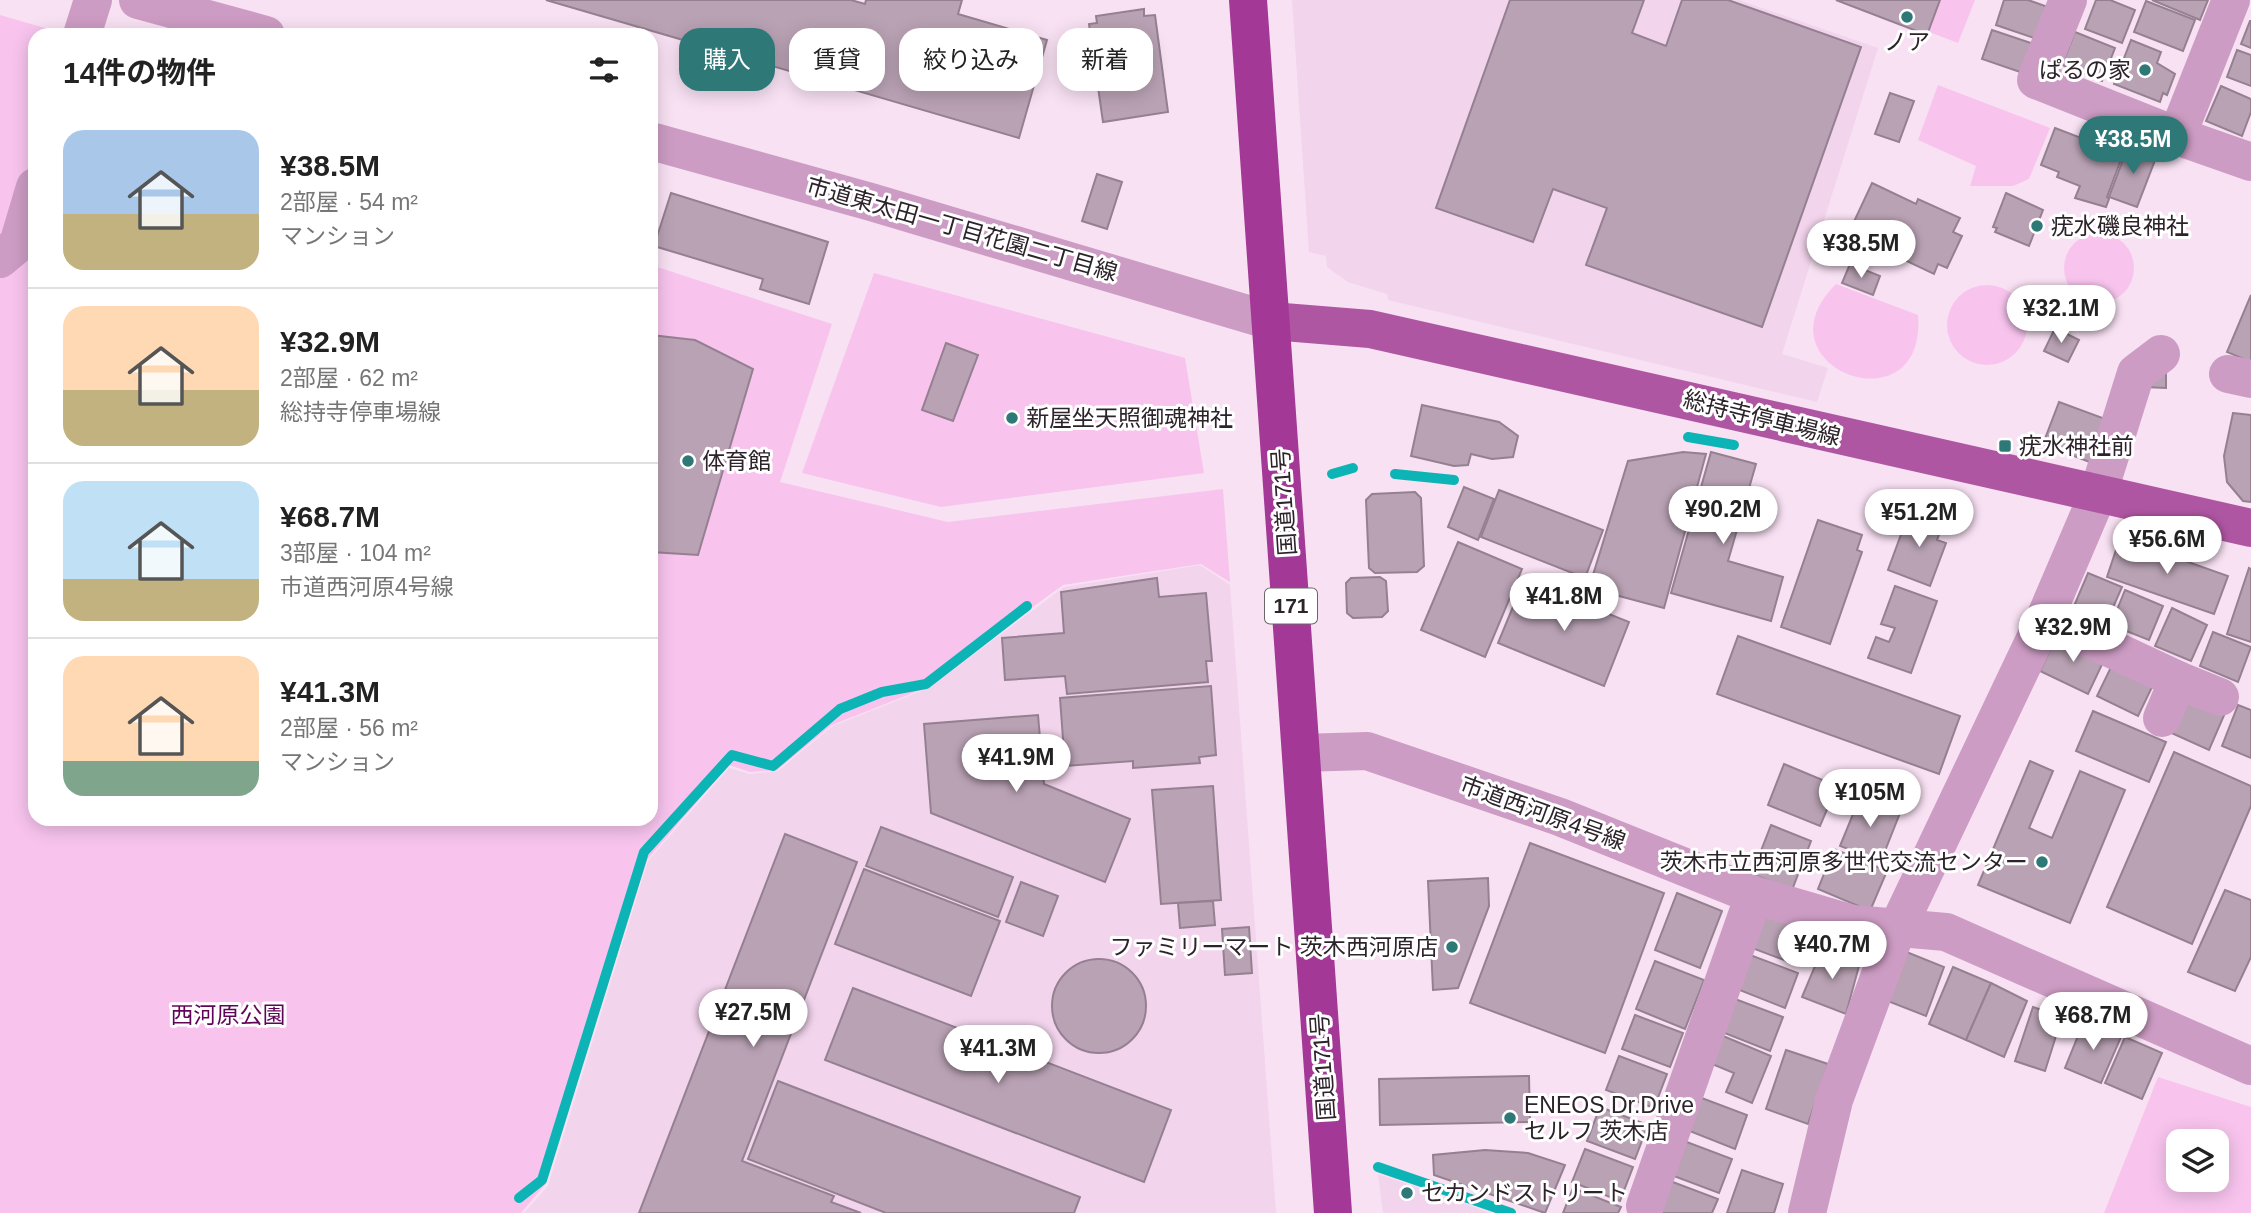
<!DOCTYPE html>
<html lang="ja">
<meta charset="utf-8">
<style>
body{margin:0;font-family:Helvetica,"Noto Sans JP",sans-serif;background:#f6f6f6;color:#222;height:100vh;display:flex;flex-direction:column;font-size:26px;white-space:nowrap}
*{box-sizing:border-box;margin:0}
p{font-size:23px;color:#767676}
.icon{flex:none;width:38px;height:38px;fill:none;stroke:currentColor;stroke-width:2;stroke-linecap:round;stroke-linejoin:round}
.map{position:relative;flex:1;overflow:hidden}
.sheet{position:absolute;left:28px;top:28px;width:630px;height:798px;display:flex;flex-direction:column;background:#fff;border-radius:21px;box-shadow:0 4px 18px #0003}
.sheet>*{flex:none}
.banner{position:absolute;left:679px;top:28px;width:665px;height:63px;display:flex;gap:14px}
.buttons{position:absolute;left:2166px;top:1129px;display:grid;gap:14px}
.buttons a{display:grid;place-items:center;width:63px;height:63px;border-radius:14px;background:#fff;box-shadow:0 4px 18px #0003;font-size:35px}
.price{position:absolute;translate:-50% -60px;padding:0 16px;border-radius:24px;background:#fff;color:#222;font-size:23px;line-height:46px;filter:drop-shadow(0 2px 4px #0008)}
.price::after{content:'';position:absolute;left:50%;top:42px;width:21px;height:16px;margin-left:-10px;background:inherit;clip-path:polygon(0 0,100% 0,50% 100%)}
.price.selected{background:#2e7878;color:#fff}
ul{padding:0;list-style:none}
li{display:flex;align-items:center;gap:21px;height:175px;padding:0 35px}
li+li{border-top:2px solid #e0e0e0}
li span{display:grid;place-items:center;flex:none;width:196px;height:140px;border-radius:21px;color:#555}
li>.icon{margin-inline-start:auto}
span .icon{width:84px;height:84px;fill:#fffc;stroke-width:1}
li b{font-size:30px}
h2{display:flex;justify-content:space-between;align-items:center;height:84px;padding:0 35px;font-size:30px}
.tag{padding:0 24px;border-radius:21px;background:#fff;box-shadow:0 4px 18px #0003;font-size:24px;line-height:63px}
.tag.selected{background:#2e7878;color:#fff}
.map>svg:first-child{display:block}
.built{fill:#f2d4ec}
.green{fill:#f8c4ee;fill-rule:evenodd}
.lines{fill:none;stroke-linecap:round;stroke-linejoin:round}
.stream{stroke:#0db4b5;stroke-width:10}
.building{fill:#b9a2b4;stroke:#958091;stroke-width:2}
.minor{stroke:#cd9cc4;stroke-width:38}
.major{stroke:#af56a3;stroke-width:38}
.highway{stroke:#a33896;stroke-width:38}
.poi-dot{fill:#2e7878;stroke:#fff;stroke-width:2.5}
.labels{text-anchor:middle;stroke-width:6;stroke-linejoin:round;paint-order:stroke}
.shield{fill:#fff;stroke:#6c666b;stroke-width:2}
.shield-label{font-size:21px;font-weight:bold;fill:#2d242b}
.poi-label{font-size:23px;fill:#2d242b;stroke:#fff;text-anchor:start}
.street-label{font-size:23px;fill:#2d242b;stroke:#fff}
.park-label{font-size:23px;fill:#5f0457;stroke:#fff}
</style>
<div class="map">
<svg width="2251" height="1213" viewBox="0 0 2251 1213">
<rect width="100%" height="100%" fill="#f8e1f3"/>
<g class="built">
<path d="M1292 0H1739L1878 48 1782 354 1828 368 1817 402 1388 300 1387 294 1348 282 1327 267 1326 256 1309 252Z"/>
<path d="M1200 565 1230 585 1276 1213H524L548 1186 648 861 729 768 750 774 778 771 833 726 929 688 1064 587Z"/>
<path d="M1378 1174 1491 1213H1383Z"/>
</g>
<g class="green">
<path d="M1941 0H1975L1958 43 1929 32Z"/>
<path d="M0 15 69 35H35V819H651V265L832 324 780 482 948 522 1223 489 1230 582 1201 564 1063 585 1030 609 1025 602 928 687 832 725 777 770 750 772 729 765 647 860 544 1186 521 1213H0Z"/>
<path d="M1938 85 2050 128 2029 179 2013 186H1970L1976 166 1918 140Z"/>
<circle cx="2099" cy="268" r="35"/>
<path d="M874 273 1185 358 1204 473 941 507 802 473Z"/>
<path d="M1836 284 1918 315C1927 432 1752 367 1836 284Z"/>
<circle cx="1987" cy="325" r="40"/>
<path d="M2158 1077 2251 1107V1213H2104ZM2179 1141H2217V1180H2179Z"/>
</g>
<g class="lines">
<g class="stream">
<path d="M1688 437 1734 445"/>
<path d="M1332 474 1353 468"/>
<path d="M1395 474 1454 480"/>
<path d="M1378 1167 1511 1213"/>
<path d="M519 1198 542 1180 644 852 732 755 773 766 840 709 882 692 926 684 1027 606"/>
</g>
</g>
<g class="building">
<path d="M546 0H851L865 4 866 0H962L958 14 1047 40 1019 138Z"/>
<path d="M1510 0H1644L1632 33 1666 46 1682 0H1728L1861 47 1762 327 1586 265 1607 208 1553 189 1533 242 1436 208Z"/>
<path d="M1836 0H1940L1927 35Z"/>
<path d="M2004 0H2028L2048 7 2037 39 1996 25Z"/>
<path d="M2096 0H2110L2135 10 2122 43 2085 29Z"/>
<path d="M2152 0H2208L2200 20Z"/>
<path d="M2146 1 2195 20 2183 51 2134 32Z"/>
<path d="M1144 9V16L1155 15 1168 112 1103 122 1089 24 1097 23 1096 16Z"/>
<path d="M2250 21H2251V48L2241 44Z"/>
<path d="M1992 30 2034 44 2023 73 1982 59Z"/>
<path d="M2075 32 2115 48 2102 81 2062 65Z"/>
<path d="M2131 40 2161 52 2157 63 2175 74 2167 95 2163 93 2160 102 2114 84Z"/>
<path d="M2237 50 2251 55V86L2227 77Z"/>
<path d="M2221 86 2251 99V112L2242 136 2206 121Z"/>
<path d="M1890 93 1914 101 1899 142 1875 134Z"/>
<path d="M2055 128 2123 154 2107 197 2109 199 2106 207 2075 198 2080 186 2057 177 2059 172 2041 165Z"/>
<path d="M2129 144 2157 155 2137 207 2109 197Z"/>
<path d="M1097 174 1122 182 1107 229 1082 221Z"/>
<path d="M1872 183 1916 204 1918 199 1960 218 1953 232 1962 236 1947 268 1938 264 1934 274 1892 254 1895 249 1851 228Z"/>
<path d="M671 193 828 242 809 304 760 289 763 279 654 246Z"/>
<path d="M2006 193 2043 210 2029 246 1995 232 1997 228 1993 227Z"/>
<path d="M1850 264 1880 276 1873 295 1842 283Z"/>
<path d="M2251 295V362L2227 352Z"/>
<path d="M2055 328 2079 340 2068 362 2044 351Z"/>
<path d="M651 335 695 340 753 369 698 555 651 552Z"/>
<path d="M946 343 978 355 953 421 922 410Z"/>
<path d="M2144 374H2166V388L2144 387Z"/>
<path d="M2059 402 2108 420 2092 463 2043 444Z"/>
<path d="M1422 405 1499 422 1518 436 1513 457 1492 459 1471 454 1468 465 1454 466 1411 456Z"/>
<path d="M2233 413 2251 415V502L2243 501 2227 482 2224 456Z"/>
<path d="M1683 452 1706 454 1664 608 1589 588 1628 461Z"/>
<path d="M1711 452 1756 464 1728 561 1783 577 1771 621 1671 593Z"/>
<path d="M1464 487 1494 499 1478 540 1448 527Z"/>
<path d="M1499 490 1603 530 1585 578 1481 537Z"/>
<path d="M1415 492 1421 498 1424 566 1417 572 1375 573 1369 568 1366 500 1372 494Z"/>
<path d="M1910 510 1944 522 1937 540 1946 543 1930 586 1888 570Z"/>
<path d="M1818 520 1862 535 1857 550 1862 552 1830 644 1781 627Z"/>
<path d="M2120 538 2228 576 2214 614 2107 577Z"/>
<path d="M1458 542 1522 569 1485 657 1421 630Z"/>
<path d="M2249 568 2251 569V642L2227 634Z"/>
<path d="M2088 573 2122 587 2107 621 2074 606Z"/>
<path d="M1380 577 1386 581 1388 611 1382 617 1353 618 1347 613 1346 583 1351 578Z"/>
<path d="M1157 578 1159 597 1206 593 1212 661H1206L1208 682 1067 694 1065 676 1005 680 1002 638 1064 633 1061 592Z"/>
<path d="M1524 580 1629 622 1604 686 1498 643Z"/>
<path d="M1895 586 1937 601 1911 673 1868 658 1876 637 1889 642 1895 628 1881 624Z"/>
<path d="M2125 590 2163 606 2149 640 2111 625Z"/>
<path d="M2172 608 2207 625 2191 661 2155 646Z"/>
<path d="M2213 632 2251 647 2238 682 2200 666Z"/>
<path d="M2058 633 2106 656 2088 694 2040 671Z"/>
<path d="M1738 636 1960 716 1939 774 1717 694Z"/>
<path d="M2113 663 2154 683 2138 716 2097 696Z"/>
<path d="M1211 686 1216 755 1199 757 1200 763 1133 768V761L1065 766 1060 698Z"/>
<path d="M2183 695 2225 713 2209 750 2167 731Z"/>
<path d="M2238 705 2251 710V758L2222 746Z"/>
<path d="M2093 711 2166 742 2149 782 2076 751Z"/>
<path d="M1038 715 1044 784 1130 819 1105 882 931 813 924 724Z"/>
<path d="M2174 752 2251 786V806L2192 944 2107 907Z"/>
<path d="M2030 761 2053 771 2029 828 2052 838 2080 771 2125 790 2070 923 1978 885Z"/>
<path d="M1784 764 1837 786 1820 826 1768 805Z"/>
<path d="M1213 786 1221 900 1161 904 1152 790Z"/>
<path d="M1860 797 1900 813 1881 861 1840 846Z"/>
<path d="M1771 825 1811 841 1792 890 1752 874Z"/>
<path d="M881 827 1013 877 998 917 866 866Z"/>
<path d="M785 834 857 862 742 1161 834 1196 831 1202 861 1213H639Z"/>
<path d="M1530 843 1664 893 1605 1053 1470 1003Z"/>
<path d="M1834 849 1887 871 1870 911 1818 889Z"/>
<path d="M864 869 1000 921 971 996 835 944Z"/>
<path d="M1488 878 1489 906 1458 988 1433 990 1428 881Z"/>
<path d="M1021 882 1058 896 1043 936 1006 922Z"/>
<path d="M2225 890 2251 900V957L2235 991 2188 972Z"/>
<path d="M1677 893 1722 911 1700 968 1655 950Z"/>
<path d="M1213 901 1215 925 1180 928 1178 903Z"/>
<path d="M1765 914 1813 933 1800 966 1752 948Z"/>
<path d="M1249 927 1252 973 1225 975 1222 929Z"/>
<path d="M1823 947 1860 962 1846 1014 1802 997Z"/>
<path d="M1904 951 1944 967 1926 1016 1885 1000Z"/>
<path d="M1750 955 1798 973 1785 1008 1737 989Z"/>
<circle cx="1099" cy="1006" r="47"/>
<path d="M1655 961 1704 980 1685 1029 1636 1009Z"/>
<path d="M1953 967 1991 983 1966 1040 1929 1024Z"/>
<path d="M1991 983 2027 1001 2004 1057 1966 1040Z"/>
<path d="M853 988 1171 1110 1144 1182 825 1060Z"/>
<path d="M1735 999 1783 1017 1770 1051 1722 1032Z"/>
<path d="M2033 1007 2062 1017 2045 1071 2015 1061Z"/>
<path d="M1635 1015 1683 1033 1670 1067 1622 1049Z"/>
<path d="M2084 1021 2121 1037 2101 1083 2065 1068Z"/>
<path d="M1723 1036 1771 1056 1752 1103 1726 1092 1734 1073 1712 1064Z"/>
<path d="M2125 1037 2162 1053 2142 1099 2105 1083Z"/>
<path d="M1786 1050 1828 1064 1808 1124 1766 1109Z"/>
<path d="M1619 1056 1667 1074 1654 1108 1606 1090Z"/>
<path d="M1529 1076 1530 1122 1380 1125 1379 1079Z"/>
<path d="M778 1081 1080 1197 1074 1213H886L748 1159Z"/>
<path d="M1699 1097 1747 1115 1735 1149 1687 1130Z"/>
<path d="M1600 1107 1648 1125 1635 1159 1587 1141Z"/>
<path d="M1684 1141 1732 1159 1719 1193 1671 1175Z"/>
<path d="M1585 1149 1633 1167 1620 1201 1572 1182Z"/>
<path d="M1485 1150 1528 1153 1565 1165 1545 1213 1434 1175 1433 1155Z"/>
<path d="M1742 1170 1783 1184 1774 1213H1727Z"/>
<path d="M1670 1181 1718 1199 1712 1213H1657Z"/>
<path d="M1573 1188 1621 1207 1618 1213H1563Z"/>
</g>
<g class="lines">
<g class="minor">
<path d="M138 0 266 35"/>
<path d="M2068 0 2036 80 2177 136"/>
<path d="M2231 0 2177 136 2251 162"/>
<path d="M82 35 93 0"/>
<path d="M651 141 871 202 1271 321"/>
<path d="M0 259 18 244 35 187"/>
<path d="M2228 374 2251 379"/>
<path d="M2045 618 2178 680 2162 718"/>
<path d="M2178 680 2220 697"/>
<path d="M1301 753 1367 751 1560 817 1754 895 1853 924 1946 932 2251 1066"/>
<path d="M1645 1206 1754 895"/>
<path d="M1807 1213 1834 1100 1897 929 2045 618 2098 494 2136 373 2161 354"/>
</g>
<path class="major" d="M1271 321 1370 329 2251 528"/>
<path class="highway" d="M1248 0 1333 1213"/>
</g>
<g class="poi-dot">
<circle cx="1907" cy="17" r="7"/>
<circle cx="2145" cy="70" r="7"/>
<circle cx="2037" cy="226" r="7"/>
<circle cx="1012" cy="418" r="7"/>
<rect x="1998" y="439" width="14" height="14" rx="3.5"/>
<circle cx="688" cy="461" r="7"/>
<circle cx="2042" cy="862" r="7"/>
<circle cx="1452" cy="947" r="7"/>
<circle cx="1510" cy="1118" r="7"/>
<circle cx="1407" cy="1193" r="7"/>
</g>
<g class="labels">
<rect class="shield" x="1265" y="588.5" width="52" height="35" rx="5"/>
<g class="shield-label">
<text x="1291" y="613">171</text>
</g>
<g class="poi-label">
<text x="1907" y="50" text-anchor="middle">ノア</text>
<text x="2131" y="78" text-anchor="end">ぱるの家</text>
<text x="2051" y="234">疣水磯良神社</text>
<text x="1026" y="426">新屋坐天照御魂神社</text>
<text x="2019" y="454">疣水神社前</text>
<text x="702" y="469">体育館</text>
<text x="2028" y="870" text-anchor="end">茨木市立西河原多世代交流センター</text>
<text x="1438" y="955" text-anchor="end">ファミリーマート 茨木西河原店</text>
<text x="1524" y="1113">ENEOS Dr.Drive<tspan x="1524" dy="26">セルフ 茨木店</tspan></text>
<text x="1421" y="1201">セカンドストリート</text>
</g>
<g class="street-label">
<text transform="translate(962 229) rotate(16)" y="8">市道東太田一丁目花園二丁目線</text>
<text transform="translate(1762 418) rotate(14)" y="8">総持寺停車場線</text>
<text transform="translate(1284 502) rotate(-94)" y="8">国道171号</text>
<text transform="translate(1543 813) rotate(20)" y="8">市道西河原4号線</text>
<text transform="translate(1323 1067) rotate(-94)" y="8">国道171号</text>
</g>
<g class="park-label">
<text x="228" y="1023">西河原公園</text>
</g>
</g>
</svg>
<div class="buttons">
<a><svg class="icon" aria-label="layers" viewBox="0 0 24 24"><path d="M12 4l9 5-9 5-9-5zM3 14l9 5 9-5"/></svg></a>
</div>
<b class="price selected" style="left:2133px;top:176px">¥38.5M</b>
<b class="price" style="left:1861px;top:280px">¥38.5M</b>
<b class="price" style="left:2061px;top:345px">¥32.1M</b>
<b class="price" style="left:1723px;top:546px">¥90.2M</b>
<b class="price" style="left:1919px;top:549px">¥51.2M</b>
<b class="price" style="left:2167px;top:576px">¥56.6M</b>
<b class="price" style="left:1564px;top:633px">¥41.8M</b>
<b class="price" style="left:2073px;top:664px">¥32.9M</b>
<b class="price" style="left:1016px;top:794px">¥41.9M</b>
<b class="price" style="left:1870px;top:829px">¥105M</b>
<b class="price" style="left:1832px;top:981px">¥40.7M</b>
<b class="price" style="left:753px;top:1049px">¥27.5M</b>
<b class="price" style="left:2093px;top:1052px">¥68.7M</b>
<b class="price" style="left:998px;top:1085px">¥41.3M</b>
<div class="banner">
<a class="tag selected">購入</a>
<a class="tag">賃貸</a>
<a class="tag">絞り込み</a>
<a class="tag">新着</a>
</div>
<section class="sheet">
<h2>14件の物件<svg class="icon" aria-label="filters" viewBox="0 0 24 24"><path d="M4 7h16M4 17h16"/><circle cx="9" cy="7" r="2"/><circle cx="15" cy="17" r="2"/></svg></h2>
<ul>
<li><span style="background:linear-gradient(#a9c7e8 60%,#c2b280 0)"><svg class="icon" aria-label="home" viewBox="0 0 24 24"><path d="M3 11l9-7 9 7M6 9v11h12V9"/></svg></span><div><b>¥38.5M</b><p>2部屋 · 54 m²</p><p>マンション</p></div></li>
<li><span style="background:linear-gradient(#ffd9b3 60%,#c2b280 0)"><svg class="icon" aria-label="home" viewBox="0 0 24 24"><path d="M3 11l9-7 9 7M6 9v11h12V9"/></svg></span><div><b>¥32.9M</b><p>2部屋 · 62 m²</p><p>総持寺停車場線</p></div></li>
<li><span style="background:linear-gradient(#bfe0f5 70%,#c2b280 0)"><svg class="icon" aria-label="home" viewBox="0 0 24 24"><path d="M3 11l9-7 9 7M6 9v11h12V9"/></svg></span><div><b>¥68.7M</b><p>3部屋 · 104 m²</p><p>市道西河原4号線</p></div></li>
<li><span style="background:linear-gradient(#ffd9b3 75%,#7fa58c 0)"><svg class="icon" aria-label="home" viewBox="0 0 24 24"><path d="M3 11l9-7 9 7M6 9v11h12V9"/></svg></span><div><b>¥41.3M</b><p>2部屋 · 56 m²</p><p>マンション</p></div></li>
</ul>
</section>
</div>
